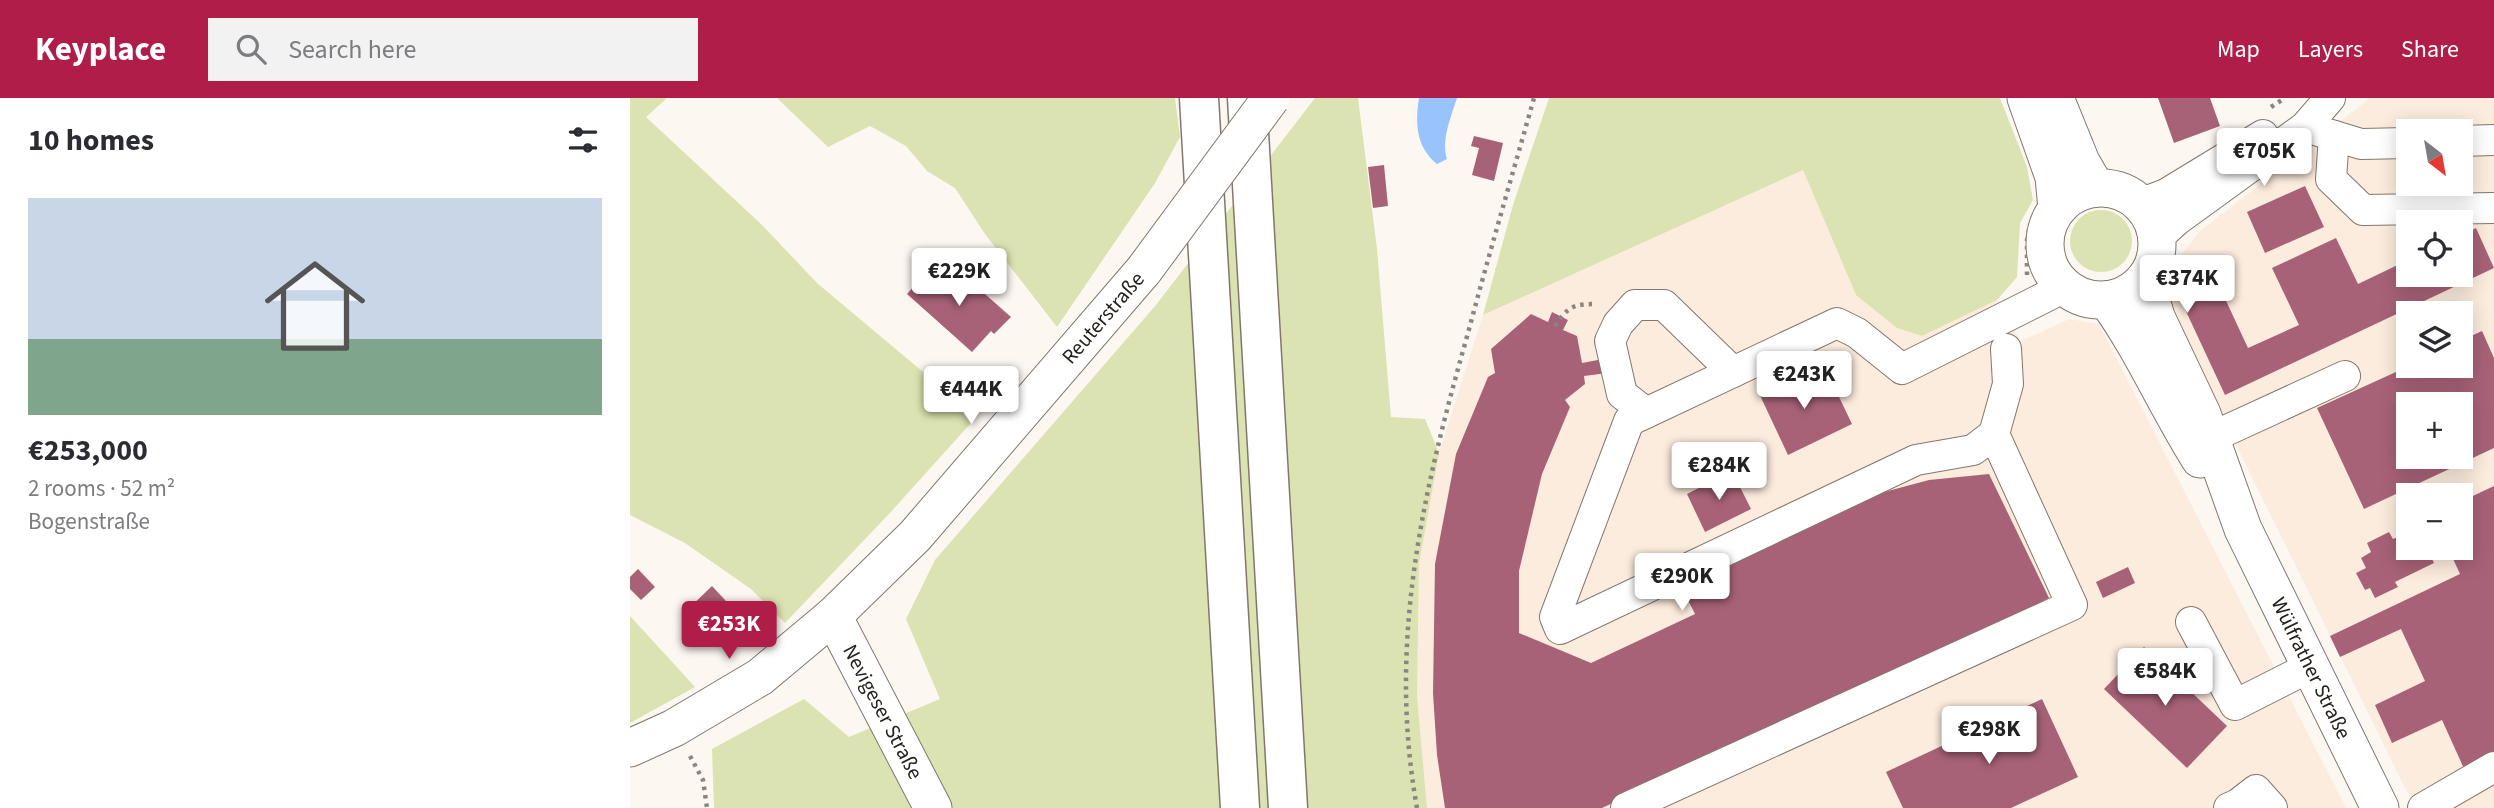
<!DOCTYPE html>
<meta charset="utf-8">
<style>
body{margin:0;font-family:"Source Sans 3",sans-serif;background:#f2f2f3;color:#2b2b33;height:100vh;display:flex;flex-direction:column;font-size:26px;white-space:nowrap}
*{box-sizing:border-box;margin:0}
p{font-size:23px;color:#7c7c81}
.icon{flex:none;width:38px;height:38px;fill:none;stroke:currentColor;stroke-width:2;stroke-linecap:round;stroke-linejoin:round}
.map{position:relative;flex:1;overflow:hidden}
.sheet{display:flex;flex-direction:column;background:#fff;width:630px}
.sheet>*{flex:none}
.needle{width:46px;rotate:149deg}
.tools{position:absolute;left:1766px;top:21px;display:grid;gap:14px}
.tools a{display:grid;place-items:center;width:77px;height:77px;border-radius:0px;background:#fff;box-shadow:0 4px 18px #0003;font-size:35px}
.price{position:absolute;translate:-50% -60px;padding:0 16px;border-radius:7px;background:#fff;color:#222;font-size:23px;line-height:46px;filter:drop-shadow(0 2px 4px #0008)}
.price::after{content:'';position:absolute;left:50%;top:42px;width:21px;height:16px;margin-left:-10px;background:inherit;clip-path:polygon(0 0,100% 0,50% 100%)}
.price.selected{background:#af1d48;color:#fff}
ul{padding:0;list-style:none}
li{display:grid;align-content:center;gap:14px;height:371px;padding:0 28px}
li span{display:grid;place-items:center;height:217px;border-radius:0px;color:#555}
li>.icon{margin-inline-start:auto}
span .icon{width:126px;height:126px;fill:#fffc;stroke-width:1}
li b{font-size:30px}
h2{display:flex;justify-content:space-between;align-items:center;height:84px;padding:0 28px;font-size:30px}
header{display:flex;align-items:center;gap:42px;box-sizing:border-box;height:98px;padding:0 35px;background:#af1d48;color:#fff}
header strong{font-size:33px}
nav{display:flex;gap:38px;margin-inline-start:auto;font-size:24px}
.search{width:490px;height:63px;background:#f2f2f3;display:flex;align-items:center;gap:18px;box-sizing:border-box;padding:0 24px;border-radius:0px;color:#7c7c81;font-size:26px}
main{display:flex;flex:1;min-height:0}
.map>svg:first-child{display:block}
.built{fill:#fcecdd;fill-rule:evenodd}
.green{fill:#dae3b1}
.water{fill:#98c3fd}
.building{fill:#a86278;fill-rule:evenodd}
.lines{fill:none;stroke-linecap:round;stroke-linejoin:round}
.minor-casing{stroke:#83776c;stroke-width:32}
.major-casing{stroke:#83776c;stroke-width:39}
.highway-casing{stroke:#83776c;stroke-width:41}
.path{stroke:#8b8581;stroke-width:4.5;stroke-dasharray:3.5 5;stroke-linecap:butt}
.minor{stroke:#fff;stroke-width:30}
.major{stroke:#fff;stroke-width:37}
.highway{stroke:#fff;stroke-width:38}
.major-bridge-casing{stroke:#83776c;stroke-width:39;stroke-linecap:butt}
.major-bridge{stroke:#fff;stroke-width:37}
.labels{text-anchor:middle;stroke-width:6;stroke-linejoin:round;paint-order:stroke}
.street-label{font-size:21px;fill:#25201c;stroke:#fdf7f2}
</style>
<header>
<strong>Keyplace</strong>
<div class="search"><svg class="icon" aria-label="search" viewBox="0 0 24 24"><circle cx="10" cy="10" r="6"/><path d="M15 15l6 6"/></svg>Search here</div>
<nav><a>Map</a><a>Layers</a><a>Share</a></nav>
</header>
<main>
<section class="sheet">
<h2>10 homes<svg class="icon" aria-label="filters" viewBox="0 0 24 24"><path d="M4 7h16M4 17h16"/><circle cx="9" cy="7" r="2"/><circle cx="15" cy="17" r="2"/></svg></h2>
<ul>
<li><span style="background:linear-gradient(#c9d6e8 65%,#7fa58c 0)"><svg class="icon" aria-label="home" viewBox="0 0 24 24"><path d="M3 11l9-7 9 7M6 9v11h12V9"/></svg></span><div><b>€253,000</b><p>2 rooms · 52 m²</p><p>Bogenstraße</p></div></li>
</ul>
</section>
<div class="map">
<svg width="1864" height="710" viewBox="0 0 1864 710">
<rect width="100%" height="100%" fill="#fdf7f2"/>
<g class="built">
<path d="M1740 0H1864V710H1785L1542 217 1536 178 1568 135ZM1778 33H1830V86H1778ZM1778 124H1830V177H1778ZM1778 215H1830V268H1778ZM1778 306H1830V359H1778ZM1778 397H1830V450H1778Z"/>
<path d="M1173 72 1226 197 1292 238 1367 202 1391 243 1439 221 1469 226 1716 710H797L787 598 789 465 809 355 853 217Z"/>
</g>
<g class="green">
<path d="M0 0H37L16 19 132 127 187 185 305 284 341 325 258 417 155 525 121 491 55 445 0 417Z"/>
<path d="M147 0H545L550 39 525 85 427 229 355 136 325 90 297 73 276 48 240 28 198 49Z"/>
<path d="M685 0H728L747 151 761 319 795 321 809 355 789 466 787 598 797 710H84L82 651 174 601 219 639 310 601 276 521 305 462 526 207Z"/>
<path d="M919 0H1370L1397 69 1403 102 1390 125 1387 179 1367 202 1292 238 1267 230 1226 197 1173 72 853 217 883 107Z"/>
<circle cx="1471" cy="143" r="31"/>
<path d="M0 518 65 589 0 625Z"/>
</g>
<path class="water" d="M789 0H827C821 19 811 42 817 61L807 66C786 49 785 25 789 0Z"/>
<g class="building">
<path d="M1528 0H1580L1590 28 1544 45Z"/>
<path d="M844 38 873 45 864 83 842 77 849 50 841 48Z"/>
<path d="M754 67 758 108 743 110 738 69Z"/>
<path d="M1675 88 1694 129 1635 155 1617 114Z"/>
<path d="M1846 130 1864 170 1595 297 1554 209 1591 192 1618 250 1669 227 1642 170 1706 140 1728 186 1778 162V177H1830V138Z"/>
<path d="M301 169 328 193 338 181 381 219 364 236 361 233 342 254 277 196Z"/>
<path d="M922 214 938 222 933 232 947 238 952 265 973 261 985 252 999 258 1001 272 954 278 955 286 935 302 940 309 912 376 889 473V535L961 565 1065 516 1050 486 1228 401 1299 382 1359 376 1419 500 1211 603 1209 599 972 710H815L807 657 803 595 805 466 826 356 858 279 865 275 861 251 901 216 918 224Z"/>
<path d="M1852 233 1864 260V350L1734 411 1687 310 1779 268H1830V243ZM1778 306H1830V359H1778Z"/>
<path d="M1161 275 1168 290 1198 276 1222 326 1158 357 1127 291Z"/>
<path d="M1102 373 1121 411 1075 434 1057 396Z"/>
<path d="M1864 388V662L1836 675 1812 622 1762 645 1745 607 1795 583 1771 531 1710 559 1700 538 1830 476 1818 450H1830V404Z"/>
<path d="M1759 434 1763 441 1778 434V450H1797L1804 465 1765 484 1768 489 1745 500 1740 490 1735 492 1726 475 1736 470 1731 460 1741 454 1737 445Z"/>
<path d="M1498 469 1505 485 1473 500 1466 484Z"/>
<path d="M8 471 25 489 11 502 0 491V479Z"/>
<path d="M82 488 109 517 79 545 52 517Z"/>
<path d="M1514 549 1597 628 1557 670 1474 591Z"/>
<path d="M1412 601 1448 679 1381 710H1273L1256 674Z"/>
</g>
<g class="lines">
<g class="minor-casing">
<g id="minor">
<path d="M1685 32 1731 46 1778 45"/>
<path d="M1704 38 1701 81 1733 112 1864 110"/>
<path d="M1830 43 1864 42"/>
<path d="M1507 103 1520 102 1536 96 1633 37"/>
<path d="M1527 140 1547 122 1675 29 1700 0"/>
<path d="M1376 251 1378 286 1364 336 1343 352 1286 362 930 531 925 519 999 323 1207 225 1227 235 1272 271 1435 189"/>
<path d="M1016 315 992 296 980 243 988 226 1005 207H1034L1103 274"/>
<path d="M1580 340 1715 278"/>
<path d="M1561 524 1605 607 1680 569"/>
<path d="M996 710 1442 507 1364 336"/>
<path d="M1599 710 1608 706 1626 692 1642 710"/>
<path d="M1793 710 1864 669"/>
</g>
</g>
<g class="major-casing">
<g id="major">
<path d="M1396 0 1424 79 1427 111"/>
<path d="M1425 0 1451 64 1466 90"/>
<circle cx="1471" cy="146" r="56"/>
<path id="s1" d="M1515 181 1526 219 1572 316 1613 431 1750 710"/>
<path d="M1477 202C1513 252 1537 309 1570 361"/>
<path id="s2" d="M203 518 303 710"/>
<path id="s3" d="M0 650 44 630 130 579 203 518 285 438 514 172"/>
</g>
</g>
<g class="highway-casing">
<g id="highway">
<path d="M569 0 610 710"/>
<path d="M617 0 658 710"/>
</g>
</g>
<g class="path">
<path d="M1641 9 1655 0"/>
<path d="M1397 177V142L1400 126"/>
<path d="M925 228C938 208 944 206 967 206"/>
<path d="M60 658 73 682 77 710"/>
<path d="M787 710C757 544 793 394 838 235 859 156 882 78 904 0"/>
</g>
<use href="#minor" class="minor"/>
<use href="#major" class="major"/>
<use href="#highway" class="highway"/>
<g class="major-bridge-casing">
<path id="major-bridge" d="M514 172 641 0"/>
</g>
<use href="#major-bridge" class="major-bridge"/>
</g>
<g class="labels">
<g class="street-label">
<text dy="7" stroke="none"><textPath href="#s3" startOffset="646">Reuterstraße</textPath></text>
<text dy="7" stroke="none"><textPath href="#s1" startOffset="424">Wülfrather Straße</textPath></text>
<text dy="7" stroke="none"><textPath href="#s2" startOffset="108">Nevigeser Straße</textPath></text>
</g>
</g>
</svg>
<div class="tools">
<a><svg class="needle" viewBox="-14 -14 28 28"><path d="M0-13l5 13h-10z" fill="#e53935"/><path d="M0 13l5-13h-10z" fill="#7c7c81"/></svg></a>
<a><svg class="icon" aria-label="locate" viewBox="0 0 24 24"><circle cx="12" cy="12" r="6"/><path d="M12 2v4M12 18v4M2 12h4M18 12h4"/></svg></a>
<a><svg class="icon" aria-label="layers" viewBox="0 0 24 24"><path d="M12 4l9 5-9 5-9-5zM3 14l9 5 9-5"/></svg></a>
<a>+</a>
<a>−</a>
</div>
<b class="price" style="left:1634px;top:90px">€705K</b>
<b class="price" style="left:329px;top:210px">€229K</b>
<b class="price" style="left:1557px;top:217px">€374K</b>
<b class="price" style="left:1174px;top:313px">€243K</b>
<b class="price" style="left:341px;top:328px">€444K</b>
<b class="price" style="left:1089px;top:404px">€284K</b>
<b class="price" style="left:1052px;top:515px">€290K</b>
<b class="price selected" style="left:99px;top:563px">€253K</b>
<b class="price" style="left:1535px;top:610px">€584K</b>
<b class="price" style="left:1359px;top:668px">€298K</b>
</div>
</main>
